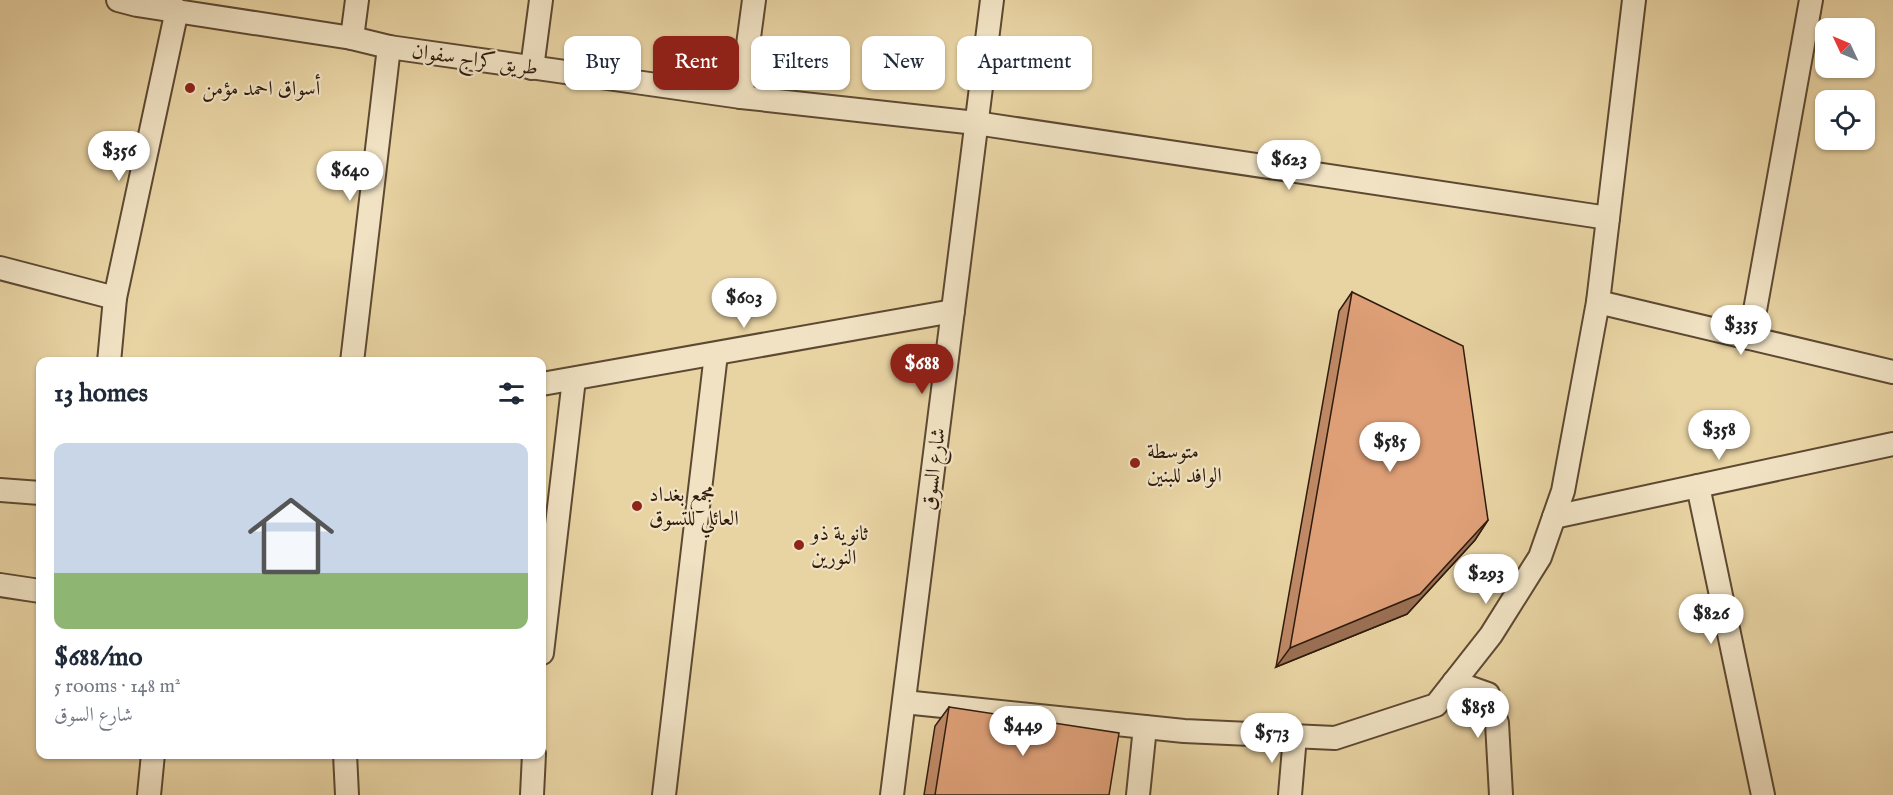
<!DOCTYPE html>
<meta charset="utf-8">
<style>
body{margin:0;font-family:"IM FELL English",Amiri,serif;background:#f6f6f7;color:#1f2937;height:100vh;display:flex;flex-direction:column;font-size:22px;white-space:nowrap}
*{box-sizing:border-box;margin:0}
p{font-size:20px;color:#747a83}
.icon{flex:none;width:33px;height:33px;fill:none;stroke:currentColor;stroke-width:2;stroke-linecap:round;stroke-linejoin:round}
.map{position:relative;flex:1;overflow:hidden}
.panel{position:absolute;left:36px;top:357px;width:510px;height:402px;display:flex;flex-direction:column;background:#fff;border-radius:12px;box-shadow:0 2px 4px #0004}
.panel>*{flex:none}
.guide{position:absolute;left:564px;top:36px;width:570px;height:54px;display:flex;gap:12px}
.needle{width:39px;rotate:314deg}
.tools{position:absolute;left:1815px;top:18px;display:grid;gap:12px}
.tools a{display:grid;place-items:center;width:60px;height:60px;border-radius:12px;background:#fff;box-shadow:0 2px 4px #0004;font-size:30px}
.price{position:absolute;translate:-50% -51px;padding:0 14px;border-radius:21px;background:#fff;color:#222;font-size:20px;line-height:39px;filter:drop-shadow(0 2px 3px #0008)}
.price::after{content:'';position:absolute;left:50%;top:36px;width:18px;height:14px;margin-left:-9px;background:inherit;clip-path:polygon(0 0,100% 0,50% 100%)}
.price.on{background:#8f2418;color:#fff}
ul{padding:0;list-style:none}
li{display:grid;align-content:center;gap:12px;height:318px;padding:0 18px}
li+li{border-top:2px solid #e0e1e3}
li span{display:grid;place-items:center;height:186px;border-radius:12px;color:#555}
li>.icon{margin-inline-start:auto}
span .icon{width:108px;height:108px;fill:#fffc;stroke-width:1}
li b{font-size:26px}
h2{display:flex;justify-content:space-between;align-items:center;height:72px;padding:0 18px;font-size:26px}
.pill{padding:0 21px;border-radius:12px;background:#fff;box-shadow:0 2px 4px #0004;font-size:21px;line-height:54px}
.pill.on{background:#8f2418;color:#fff}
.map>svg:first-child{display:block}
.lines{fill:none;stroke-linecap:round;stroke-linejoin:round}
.minor-casing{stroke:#5d4932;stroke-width:26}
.minor{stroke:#f0e2c3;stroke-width:22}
.wall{fill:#bf8966;stroke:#2f1b0d;stroke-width:1.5}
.shaded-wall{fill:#9b6f53;stroke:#2f1b0d;stroke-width:1.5}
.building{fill:#de9f77;stroke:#2f1b0d;stroke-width:1.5}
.poi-dot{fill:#8f2418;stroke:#f0e2c3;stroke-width:2}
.labels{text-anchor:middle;stroke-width:4.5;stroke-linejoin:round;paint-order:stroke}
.street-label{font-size:21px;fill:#2f1b0d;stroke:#f0e2c3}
.poi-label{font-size:21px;fill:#2f1b0d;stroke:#f0e2c3;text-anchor:start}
</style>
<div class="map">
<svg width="1893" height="795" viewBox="0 0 1893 795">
<rect width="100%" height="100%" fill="#e8d3a3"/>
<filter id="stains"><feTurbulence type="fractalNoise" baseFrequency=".00333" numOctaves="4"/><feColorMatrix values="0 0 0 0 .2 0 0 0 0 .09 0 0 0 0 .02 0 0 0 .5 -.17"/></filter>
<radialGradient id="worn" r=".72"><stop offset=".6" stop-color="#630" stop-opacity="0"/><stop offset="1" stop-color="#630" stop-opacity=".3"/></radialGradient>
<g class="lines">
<g class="minor-casing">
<g id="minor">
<path d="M118 0 137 5 352 38 389 47 741 97 976 123 1608 218"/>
<path d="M352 38 357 0"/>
<path d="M532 68 541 0"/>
<path d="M741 97 754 0"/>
<path d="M0 268 115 298"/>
<path d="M1598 302 1893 372"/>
<path d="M1750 338 1811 0"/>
<path d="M109 362 115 298 177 10"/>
<path d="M352 362 389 47"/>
<path d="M542 384 953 311"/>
<path d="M1698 486 1763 795"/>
<path d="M0 490 40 493"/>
<path d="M1554 517 1893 444"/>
<path d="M0 585 40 591"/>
<path d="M542 653 574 379"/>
<path d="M1454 682 1488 694 1497 723 1501 795"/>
<path d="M904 702 1184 731 1335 738 1436 705 1491 635 1540 557 1563 491 1598 302 1634 0"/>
<path d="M345 754 347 795"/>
<path d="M149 795 153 754"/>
<path d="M532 795 534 754"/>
<path d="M664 795 716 354"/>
<path d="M892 795 992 0"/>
<path d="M1138 795 1145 727"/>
<path d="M1290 795 1295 736"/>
</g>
</g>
<use href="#minor" class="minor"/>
</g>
<g class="wall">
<path d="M1352 292 1488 520 1475 540 1407 614 1276 667 1339 311Z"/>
<path d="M949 707 1109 795H924L935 726Z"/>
</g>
<path class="shaded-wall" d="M1488 520 1475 540 1407 614 1276 667 1290 648Z"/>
<g class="building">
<path d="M1352 292 1463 346 1488 520 1420 594 1290 648Z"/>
<path d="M949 707 1119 733 1109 795H935Z"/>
</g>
<g class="poi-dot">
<circle cx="190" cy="88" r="6"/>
<circle cx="1135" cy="463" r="6"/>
<circle cx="637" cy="506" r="6"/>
<circle cx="799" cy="545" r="6"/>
</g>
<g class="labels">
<g class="street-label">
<text transform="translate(475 59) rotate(8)" y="7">طريق كراج سفوان</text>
<text transform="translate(933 469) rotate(-83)" y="7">شارع السوق</text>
</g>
<g class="poi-label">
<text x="202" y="95">أسواق احمد مؤمن</text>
<text x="1147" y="458">متوسطة<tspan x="1147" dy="24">الوافد للبنين</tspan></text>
<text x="649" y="501">مجمع بغداد<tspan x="649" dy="24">العائلي للتسوق</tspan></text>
<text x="811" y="540">ثانوية ذو<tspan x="811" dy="24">النورين</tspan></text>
</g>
</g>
<rect width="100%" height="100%" filter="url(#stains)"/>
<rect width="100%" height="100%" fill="url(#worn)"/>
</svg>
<div class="tools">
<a><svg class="needle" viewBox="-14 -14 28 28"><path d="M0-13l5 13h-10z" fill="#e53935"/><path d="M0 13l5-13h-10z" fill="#747a83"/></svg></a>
<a><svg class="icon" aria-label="locate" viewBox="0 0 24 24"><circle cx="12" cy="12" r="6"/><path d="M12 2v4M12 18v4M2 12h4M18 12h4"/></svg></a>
</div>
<b class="price" style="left:119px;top:182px">$356</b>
<b class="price" style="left:1289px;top:191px">$623</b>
<b class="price" style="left:350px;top:202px">$640</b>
<b class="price" style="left:744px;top:329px">$603</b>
<b class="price" style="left:1741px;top:356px">$335</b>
<b class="price on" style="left:922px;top:395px">$688</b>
<b class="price" style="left:1719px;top:461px">$358</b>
<b class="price" style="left:1390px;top:473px">$585</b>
<b class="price" style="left:1486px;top:605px">$293</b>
<b class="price" style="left:1711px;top:645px">$826</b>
<b class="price" style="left:1478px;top:739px">$858</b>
<b class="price" style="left:1023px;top:757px">$449</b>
<b class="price" style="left:1272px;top:764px">$573</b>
<div class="guide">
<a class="pill">Buy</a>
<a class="pill on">Rent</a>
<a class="pill">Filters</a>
<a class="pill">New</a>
<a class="pill">Apartment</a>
</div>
<section class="panel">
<h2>13 homes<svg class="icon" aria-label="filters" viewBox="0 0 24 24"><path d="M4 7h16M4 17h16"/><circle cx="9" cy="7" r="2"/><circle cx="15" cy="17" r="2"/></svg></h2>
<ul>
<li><span style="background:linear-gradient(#c9d6e8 70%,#8fb573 0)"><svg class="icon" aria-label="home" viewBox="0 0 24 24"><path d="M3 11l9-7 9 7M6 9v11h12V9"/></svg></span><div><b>$688/mo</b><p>5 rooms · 148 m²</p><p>شارع السوق</p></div></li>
</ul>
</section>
</div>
